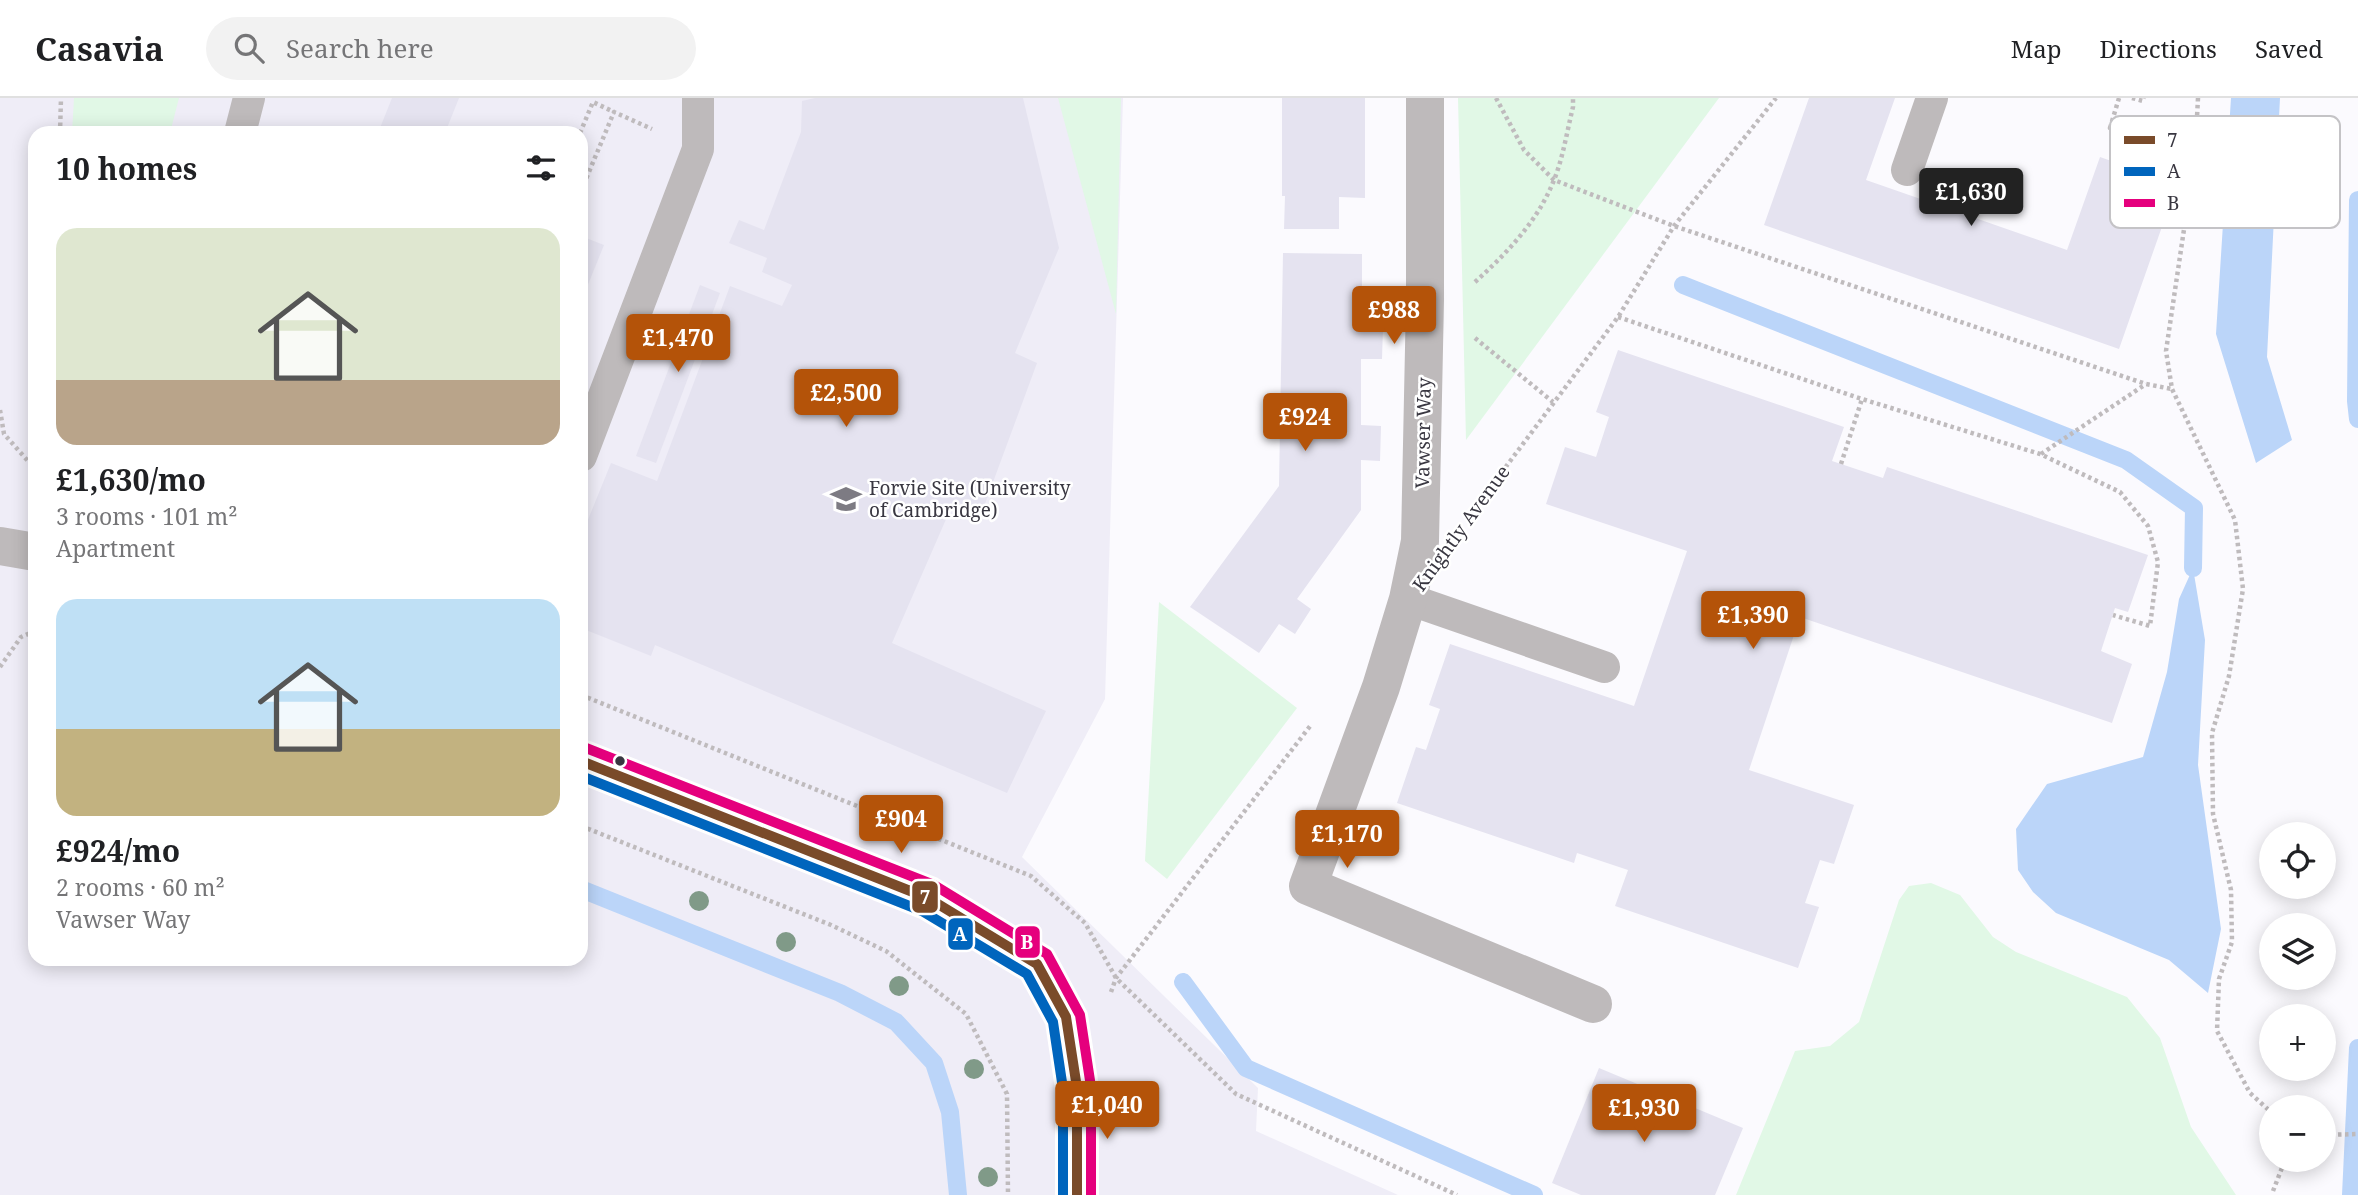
<!DOCTYPE html>
<meta charset="utf-8">
<style>
body{margin:0;font-family:"Noto Serif",serif;background:#f2f2f2;color:#202124;height:100vh;display:flex;flex-direction:column;font-size:26px;white-space:nowrap}
*{box-sizing:border-box;margin:0}
p{font-size:23px;color:#757577}
.icon{flex:none;width:38px;height:38px;fill:none;stroke:currentColor;stroke-width:2;stroke-linecap:round;stroke-linejoin:round}
.map{position:relative;flex:1;overflow:hidden}
.panel{position:absolute;left:28px;top:28px;width:560px;height:840px;display:flex;flex-direction:column;background:#fff;border-radius:21px;box-shadow:0 4px 18px #0003}
.panel>*{flex:none}
.buttons{position:absolute;left:2259px;top:724px;display:grid;gap:14px}
.buttons a{display:grid;place-items:center;width:77px;height:77px;border-radius:50%;background:#fff;box-shadow:0 4px 18px #0003;font-size:35px}
.price{position:absolute;translate:-50% -60px;padding:0 16px;border-radius:7px;background:#b45309;color:#fff;font-size:23px;line-height:46px;filter:drop-shadow(0 2px 4px #0008)}
.price::after{content:'';position:absolute;left:50%;top:42px;width:21px;height:16px;margin-left:-10px;background:inherit;clip-path:polygon(0 0,100% 0,50% 100%)}
.price.active{background:#222;color:#fff}
ul{padding:0;list-style:none}
li{display:grid;align-content:center;gap:14px;height:371px;padding:0 28px}
li span{display:grid;place-items:center;height:217px;border-radius:21px;color:#555}
li>.icon{margin-inline-start:auto}
span .icon{width:126px;height:126px;fill:#fffc;stroke-width:1}
li b{font-size:30px}
h2{display:flex;justify-content:space-between;align-items:center;height:84px;padding:0 28px;font-size:30px}
header{display:flex;align-items:center;gap:42px;box-sizing:border-box;height:98px;padding:0 35px;background:#fff;border-bottom:2px solid #e0e0e0}
header strong{font-size:33px}
nav{display:flex;gap:38px;margin-inline-start:auto;font-size:24px}
.search{width:490px;height:63px;background:#f2f2f2;display:flex;align-items:center;gap:18px;box-sizing:border-box;padding:0 24px;border-radius:38px;color:#757577;font-size:26px}
.map>svg:first-child{display:block}
.built{fill:#efedf7;fill-rule:evenodd}
.green{fill:#e1f8e6}
.water{fill:#bbd5f9}
.lines{fill:none;stroke-linecap:round;stroke-linejoin:round}
.stream{stroke:#bbd5f9;stroke-width:18}
.building{fill:#e5e3f0}
.path{stroke:#bfbbbd;stroke-width:4.5;stroke-dasharray:3.5 3.5;stroke-linecap:butt}
.service{stroke:#bebabb;stroke-width:32}
.minor{stroke:#bebabb;stroke-width:38}
.bus-1-casing{stroke:#fff;stroke-width:16}
.bus-2-casing{stroke:#fff;stroke-width:16}
.bus-3-casing{stroke:#fff;stroke-width:16}
.bus-1{stroke:#7a4b2a;stroke-width:10}
.bus-2{stroke:#0065bd;stroke-width:10}
.bus-3{stroke:#e5007d;stroke-width:10}
.tree{fill:#809a88}
.bus-dot{fill:#393741;stroke:#fff;stroke-width:2.5}
.labels{text-anchor:middle;stroke-width:5;stroke-linejoin:round;paint-order:stroke}
.street-label{font-size:19px;fill:#393741;stroke:#fff}
.poi-label{font-size:19px;fill:#393741;stroke:#fff;text-anchor:start}
.key{fill:#fff;stroke:#c4c3c6;stroke-width:2}
.key-label{font-size:19px;fill:#393741}
.line-badge{stroke:#fff;stroke-width:2.5}
.badge-label{font-size:19px;text-anchor:middle;font-weight:bold;fill:#fff}
</style>
<header>
<strong>Casavia</strong>
<div class="search"><svg class="icon" aria-label="search" viewBox="0 0 24 24"><circle cx="10" cy="10" r="6"/><path d="M15 15l6 6"/></svg>Search here</div>
<nav><a>Map</a><a>Directions</a><a>Saved</a></nav>
</header>
<div class="map">
<svg width="2358" height="1097" viewBox="0 0 2358 1097">
<rect width="100%" height="100%" fill="#fbfafe"/>
<path class="built" d="M0 0H1123L1105 601 1022 759 1258 990 1256 1033 1398 1097H0ZM35 35H581V861H35Z"/>
<g class="green">
<path d="M74 0H179L170 35H72Z"/>
<path d="M1058 0H1121L1116 216Z"/>
<path d="M1458 0H1719L1466 342Z"/>
<path d="M1159 504 1297 610 1167 781 1145 763Z"/>
<path d="M1931 785 1960 797 1993 839 2016 854 2127 899 2160 940 2191 1029 2236 1097H1736L1795 953 1830 948 1859 924 1899 802 1909 788Z"/>
</g>
<g class="water">
<path d="M2231 0H2280L2267 259 2292 342 2256 365 2216 236Z"/>
<path d="M2193 470 2205 542 2198 667 2221 831 2208 895 2169 862 2056 815 2033 794 2018 772 2016 731 2047 686 2143 659 2167 574 2179 501Z"/>
</g>
<g class="lines">
<g class="stream">
<path d="M2358 102 2356 303 2358 321"/>
<path d="M1683 187 2126 362 2194 410 2193 470"/>
<path d="M581 791 840 895 896 924 934 965 950 1014 958 1097"/>
<path d="M1183 884 1246 970 1534 1097"/>
<path d="M2351 1097 2358 950"/>
</g>
</g>
<g class="building">
<path d="M392 0H459L445 35H378Z"/>
<path d="M815 0H1023L1059 150 1015 255 1037 265 982 414 954 403 892 545 1046 613 1007 695 655 547 651 558 581 530V435L583 434 611 365 657 383 730 188 782 208 792 187 762 174 767 160 729 145 739 122 764 132 801 34 802 3Z"/>
<path d="M1282 0H1365V100L1339 99V131H1284L1285 98H1282Z"/>
<path d="M1809 0H1895L1866 82 2067 152 2100 59 2177 86 2119 251 1764 127Z"/>
<path d="M581 138 604 147 581 204Z"/>
<path d="M1283 155 1362 156V229H1383L1382 261H1361V327L1381 328 1380 363 1361 362V412L1297 501 1311 511 1295 536 1279 526 1259 555 1190 509 1279 388Z"/>
<path d="M700 187 720 195 656 365 636 358Z"/>
<path d="M1618 252 1844 329 1832 363 1883 380 1887 369 2148 457 2128 514 2115 510 2101 553 2132 566 2112 625 1800 519 1749 672 1854 707 1834 766 1820 762 1805 805 1819 809 1798 870 1615 808 1628 772 1577 755 1574 765 1397 705 1416 649 1426 652 1440 611 1429 607 1450 546 1634 608 1687 453 1546 406 1565 349 1596 359 1609 319 1596 314Z"/>
<path d="M1599 970 1743 1030 1715 1097H1581L1552 1085Z"/>
</g>
<g class="lines">
<g class="path">
<path d="M1496 0 1524 52 1554 82 1674 128 2146 286 2172 291"/>
<path d="M2119 0 2110 30 2195 57"/>
<path d="M2132 0 2143 3 2144 0"/>
<path d="M2198 0 2195 57 2166 253 2172 291 2235 422 2243 491 2229 578 2212 635 2213 716 2231 792 2232 844 2219 881 2217 933 2250 995 2272 1015"/>
<path d="M60 35 61 0"/>
<path d="M580 35 593 4 614 14"/>
<path d="M581 93 614 14 652 31"/>
<path d="M1475 184C1507 155 1538 123 1554 82 1563 60 1567 33 1573 9V0"/>
<path d="M1618 219 1862 301 2040 356 2120 394 2148 428 2158 464 2150 528 2113 517"/>
<path d="M1475 240 1553 304"/>
<path d="M0 312 4 336 35 371"/>
<path d="M2041 356 2146 286"/>
<path d="M1841 366 1862 301"/>
<path d="M1472 414 1618 219 1674 128 1776 0"/>
<path d="M0 569 21 539 35 533"/>
<path d="M581 597 1031 778 1085 825 1116 880 1236 996 1457 1097"/>
<path d="M581 728 831 827 886 853 966 916 1007 996 1008 1097"/>
<path d="M1111 894 1116 880 1311 627"/>
<path d="M2324 1037 2358 1036"/>
<path d="M2273 1093 2285 1062"/>
</g>
<g class="service">
<path d="M240 35 249 0"/>
<path d="M1907 72 1932 0"/>
<path d="M581 358 698 51V0"/>
<path d="M1408 501 1604 569"/>
</g>
<g class="minor">
<path d="M1425 0V202L1420 443 1408 501 1381 589 1308 788 1593 906"/>
<path d="M0 448 35 454"/>
<path d="M581 663 928 800 1037 866 1066 919 1077 990V1097"/>
</g>
<g class="bus-1-casing">
<path id="bus-1" d="M581 663 928 800 1037 866 1066 919 1077 990V1097"/>
</g>
<g class="bus-2-casing">
<path id="bus-2" d="M581 678 922 813 1027 876 1053 924 1063 991V1097"/>
</g>
<g class="bus-3-casing">
<path id="bus-3" d="M586 650 934 787 1047 856 1080 917 1091 989V1097"/>
</g>
<use href="#bus-1" class="bus-1"/>
<use href="#bus-2" class="bus-2"/>
<use href="#bus-3" class="bus-3"/>
</g>
<g class="tree">
<circle cx="699" cy="803" r="10"/>
<circle cx="786" cy="844" r="10"/>
<circle cx="899" cy="888" r="10"/>
<circle cx="974" cy="971" r="10"/>
<circle cx="988" cy="1079" r="10"/>
</g>
<defs>
<g id="university-bare" transform="scale(2.415)"><path d="M0-5L7-2L0 1L-7-2ZM-4 1L0 2.5L4 1V4Q0 6-4 4Z" fill="#7d7b83" stroke="#fff" stroke-width="2.5" paint-order="stroke"/></g>
</defs>
<g fill-rule="evenodd">
<use href="#university-bare" x="846" y="401"/>
</g>
<circle class="bus-dot" cx="620" cy="663" r="6"/>
<g class="labels">
<g class="street-label">
<text transform="translate(1423 335) rotate(-89)" y="7">Vawser Way</text>
<text transform="translate(1461 430) rotate(-54)" y="7">Knightly Avenue</text>
</g>
<g class="poi-label">
<text x="869" y="397">Forvie Site (University<tspan x="869" dy="22">of Cambridge)</tspan></text>
</g>
</g>
<rect x="2110" y="18" width="230" height="112" rx="10" class="key"/>
<rect x="2124" y="38" width="31" height="8" fill="#7a4b2a"/>
<rect x="2124" y="69" width="31" height="9" fill="#0065bd"/>
<rect x="2124" y="101" width="31" height="8" fill="#e5007d"/>
<g class="key-label">
<text x="2167" y="49">7</text>
<text x="2167" y="80">A</text>
<text x="2167" y="112">B</text>
</g>
<g class="line-badge">
<rect x="911" y="782" width="28" height="34" rx="7" fill="#7a4b2a"/>
<rect x="947" y="819" width="27" height="34" rx="7" fill="#0065bd"/>
<rect x="1014" y="827" width="27" height="34" rx="7" fill="#e5007d"/>
</g>
<g class="badge-label">
<text x="925" y="806">7</text>
<text x="960" y="843">A</text>
<text x="1027" y="851">B</text>
</g>
</svg>
<div class="buttons">
<a><svg class="icon" aria-label="locate" viewBox="0 0 24 24"><circle cx="12" cy="12" r="6"/><path d="M12 2v4M12 18v4M2 12h4M18 12h4"/></svg></a>
<a><svg class="icon" aria-label="layers" viewBox="0 0 24 24"><path d="M12 4l9 5-9 5-9-5zM3 14l9 5 9-5"/></svg></a>
<a>+</a>
<a>−</a>
</div>
<b class="price active" style="left:1971px;top:130px">£1,630</b>
<b class="price" style="left:1394px;top:248px">£988</b>
<b class="price" style="left:678px;top:276px">£1,470</b>
<b class="price" style="left:846px;top:331px">£2,500</b>
<b class="price" style="left:1305px;top:355px">£924</b>
<b class="price" style="left:1753px;top:553px">£1,390</b>
<b class="price" style="left:901px;top:757px">£904</b>
<b class="price" style="left:1347px;top:772px">£1,170</b>
<b class="price" style="left:1107px;top:1043px">£1,040</b>
<b class="price" style="left:1644px;top:1046px">£1,930</b>
<section class="panel">
<h2>10 homes<svg class="icon" aria-label="filters" viewBox="0 0 24 24"><path d="M4 7h16M4 17h16"/><circle cx="9" cy="7" r="2"/><circle cx="15" cy="17" r="2"/></svg></h2>
<ul>
<li><span style="background:linear-gradient(#dfe7d0 70%,#b9a48a 0)"><svg class="icon" aria-label="home" viewBox="0 0 24 24"><path d="M3 11l9-7 9 7M6 9v11h12V9"/></svg></span><div><b>£1,630/mo</b><p>3 rooms · 101 m²</p><p>Apartment</p></div></li>
<li><span style="background:linear-gradient(#bfe0f5 60%,#c2b280 0)"><svg class="icon" aria-label="home" viewBox="0 0 24 24"><path d="M3 11l9-7 9 7M6 9v11h12V9"/></svg></span><div><b>£924/mo</b><p>2 rooms · 60 m²</p><p>Vawser Way</p></div></li>
</ul>
</section>
</div>
